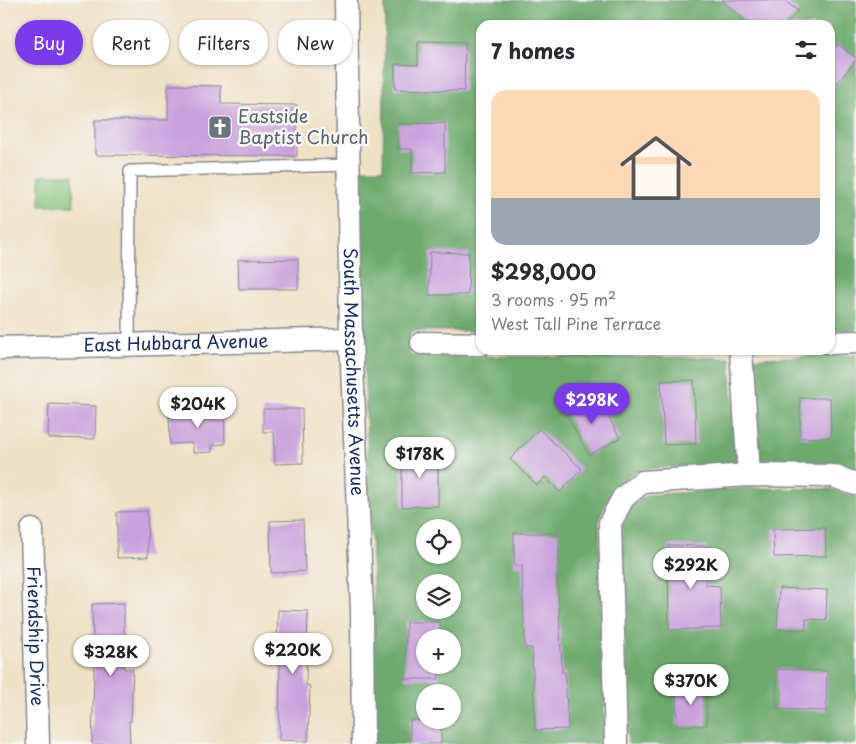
<!DOCTYPE html>
<meta charset="utf-8">
<style>
body{margin:0;font-family:"Playpen Sans",sans-serif;background:#f2f2f3;color:#2b2b33;height:100vh;display:flex;flex-direction:column;font-size:19px;white-space:nowrap}
*{box-sizing:border-box;margin:0}
p{font-size:16px;color:#7c7c81}
.icon{flex:none;width:28px;height:28px;fill:none;stroke:currentColor;stroke-width:2;stroke-linecap:round;stroke-linejoin:round}
.map{position:relative;flex:1;overflow:hidden}
.side{position:absolute;left:476px;top:20px;width:359px;height:335px;display:flex;flex-direction:column;background:#fff;border-radius:15px;box-shadow:0 1px 4px #0004}
.side>*{flex:none}
.hud{position:absolute;left:15px;top:20px;width:386px;height:45px;display:flex;gap:10px}
.fabs{position:absolute;left:416px;top:519px;display:grid;gap:10px}
.fabs a{display:grid;place-items:center;width:45px;height:45px;border-radius:50%;background:#fff;box-shadow:0 1px 4px #0004;font-size:25px}
.price{position:absolute;translate:-50% -42px;padding:0 11px;border-radius:18px;background:#fff;color:#222;font-size:16px;line-height:32px;filter:drop-shadow(0 1px 2px #0008)}
.price::after{content:'';position:absolute;left:50%;top:30px;width:15px;height:11px;margin-left:-8px;background:inherit;clip-path:polygon(0 0,100% 0,50% 100%)}
.price.selected{background:#7c3aed;color:#fff}
ul{padding:0;list-style:none}
li{display:grid;align-content:center;gap:10px;height:265px;padding:0 15px}
li+li{border-top:1px solid #e1e1e2}
li span{display:grid;place-items:center;height:155px;border-radius:15px;color:#555}
li>.icon{margin-inline-start:auto}
span .icon{width:90px;height:90px;fill:#fffc;stroke-width:1}
li b{font-size:21px}
h2{display:flex;justify-content:space-between;align-items:center;height:60px;padding:0 15px;font-size:21px}
.pill{padding:0 18px;border-radius:22px;background:#fff;box-shadow:0 1px 4px #0004;font-size:18px;line-height:45px}
.pill.selected{background:#7c3aed;color:#fff}
.map>svg:first-child{display:block}
.green{fill:#86c57c;stroke:#507a6d}
.forest{fill:#6caa6c;stroke:#446c65;fill-rule:evenodd}
.building{fill:#cba0de}
.lines{fill:none;stroke-linecap:round;stroke-linejoin:round}
.lane-casing{stroke:#868891;stroke-width:14}
.street-casing{stroke:#868891;stroke-width:25}
.lane{stroke:#fff;stroke-width:11}
.street{stroke:#fff;stroke-width:22}
.labels{text-anchor:middle;stroke-width:5;stroke-linejoin:round;paint-order:stroke}
.worship-label{font-size:18px;fill:#5b616d;stroke:#f6f6f2;text-anchor:start}
.street-label{font-size:18px;fill:#1b2f5e;stroke:#f6f6f2}
</style>
<div class="map">
<svg width="856" height="744" viewBox="0 0 856 744">
<rect width="100%" height="100%" fill="#f6f6f2"/>
<filter id="ink" filterUnits="userSpaceOnUse"><feTurbulence type="fractalNoise" baseFrequency=".02" numOctaves="2"/><feDisplacementMap in="SourceGraphic" scale="10" xChannelSelector="R" yChannelSelector="G"/><feConvolveMatrix kernelMatrix="1 2 1 2 8 2 1 2 1" color-interpolation-filters="sRGB"/></filter>
<filter id="wash" filterUnits="userSpaceOnUse"><feTurbulence type="fractalNoise" baseFrequency=".0096" numOctaves="4" result="noise"/><feDisplacementMap in="SourceGraphic" scale="20" xChannelSelector="R" yChannelSelector="G"/><feGaussianBlur stdDeviation="1.12" result="paint"/><feColorMatrix in="noise" values="0 0 0 0 0 0 0 0 0 0 0 0 0 0 0 0 0 1.4 0 .05"/><feComposite in="paint" operator="in"/></filter>
<g filter="url(#wash)">
<rect width="100%" height="100%" fill="#f0e1c4"/>
<path class="green" d="M40 175H73L74 206H40Z"/>
<g class="forest">
<path d="M385 0 856 1V330H830V25H481V331H410V356L730 358 737 463 642 469C620 477 604 501 599 523L605 744H374V610L363 338 360 169H383ZM425 528H452V555H425ZM425 582H452V610H425ZM425 638H452V665H425ZM425 692H452V720H425Z"/>
<path d="M856 355V471L833 463H760L753 358Z"/>
<path d="M749 488 831 489 856 497V744H628L622 526 631 507 646 495Z"/>
</g>
<g id="blocks">
<g class="building">
<path d="M722 0H784L798 11 785 25H750Z"/>
<path d="M418 41 465 42 464 91 395 89V64L418 65Z"/>
<path d="M838 44 856 58V60L830 92V53Z"/>
<path d="M168 85 221 86V104L297 105V156L95 155V120H168Z"/>
<path d="M445 123V172L412 173V149H398V124Z"/>
<path d="M430 252 469 253 468 295H429Z"/>
<path d="M298 259V289H239L238 260Z"/>
<path d="M694 380 696 444 664 445 661 381Z"/>
<path d="M596 395 620 438 589 455 565 412Z"/>
<path d="M800 398H830L831 437 800 438Z"/>
<path d="M49 404 96 406 95 439 48 438Z"/>
<path d="M224 409 225 444 212 445V452L193 453V443L170 444 169 411Z"/>
<path d="M263 409H302L303 463 275 464 274 432H263Z"/>
<path d="M539 429 582 469 560 492 545 477 537 485 510 459Z"/>
<path d="M438 451V506L402 507V452Z"/>
<path d="M147 511 148 557 117 558V512Z"/>
<path d="M303 520 305 571 271 573 270 521Z"/>
<path d="M825 528 826 556 774 557 773 529Z"/>
<path d="M514 533H559V566H557L562 672H565L568 729 535 730 532 648H525L522 566H514Z"/>
<path d="M668 545 706 546V585L720 586 721 628 669 630Z"/>
<path d="M779 588 827 590 826 620 806 619V630L777 629Z"/>
<path d="M124 603V669H133L131 721H129L130 744H92L95 640H93L92 604Z"/>
<path d="M278 610 308 611 306 685 310 686 308 741 279 740 280 664H276Z"/>
<path d="M406 622H440V638H425V665H439V679H405Z"/>
<path d="M777 669 827 671 826 711 776 709Z"/>
<path d="M706 686 707 725 677 726 676 687Z"/>
<rect x="410" y="720" width="31" height="24"/>
</g>
</g>
</g>
<g filter="url(#ink)">
<use href="#blocks" fill-opacity="0" stroke="#868891" stroke-width="1"/>
<g class="lines">
<g class="lane-casing">
<path id="lane" d="M129 346 130 171 349 165"/>
</g>
<g class="street-casing">
<g id="street">
<path id="s1" d="M346 0 351 339 362 610 363 744"/>
<path d="M422 343 481 344"/>
<path d="M830 343 856 342"/>
<path id="s2" d="M0 348 351 339"/>
<path d="M741 350 749 475"/>
<path id="s3" d="M32 530 38 744"/>
<path d="M616 744 610 523 623 498 642 482 749 475 833 476 856 484"/>
</g>
</g>
<use href="#lane" class="lane"/>
<use href="#street" class="street"/>
</g>
</g>
<defs>
<g id="church-square" transform="scale(1.25)"><rect x="-9" y="-9" width="18" height="18" rx="4" fill="#6b7280" stroke="#f6f6f2"/><path d="M-1.2-6h2.4v3.5h3.3v2.4h-3.3V6h-2.4V-.1h-3.3v-2.4h3.3Z" fill="#fff"/></g>
</defs>
<g fill-rule="evenodd">
<use href="#church-square" x="220" y="127"/>
</g>
<g class="labels">
<g class="worship-label">
<text x="238" y="123">Eastside<tspan x="238" dy="21">Baptist Church</tspan></text>
</g>
<g class="street-label">
<text dy="6" stroke="none"><textPath href="#s2" startOffset="176">East Hubbard Avenue</textPath></text>
<text dy="6" stroke="none"><textPath href="#s1" startOffset="372">South Massachusetts Avenue</textPath></text>
<text dy="6" stroke="none"><textPath href="#s3" startOffset="106">Friendship Drive</textPath></text>
</g>
</g>
</svg>
<div class="fabs">
<a><svg class="icon" aria-label="locate" viewBox="0 0 24 24"><circle cx="12" cy="12" r="6"/><path d="M12 2v4M12 18v4M2 12h4M18 12h4"/></svg></a>
<a><svg class="icon" aria-label="layers" viewBox="0 0 24 24"><path d="M12 4l9 5-9 5-9-5zM3 14l9 5 9-5"/></svg></a>
<a>+</a>
<a>−</a>
</div>
<b class="price selected" style="left:592px;top:425px">$298K</b>
<b class="price" style="left:198px;top:429px">$204K</b>
<b class="price" style="left:420px;top:479px">$178K</b>
<b class="price" style="left:691px;top:590px">$292K</b>
<b class="price" style="left:293px;top:675px">$220K</b>
<b class="price" style="left:111px;top:677px">$328K</b>
<b class="price" style="left:691px;top:706px">$370K</b>
<div class="hud">
<a class="pill selected">Buy</a>
<a class="pill">Rent</a>
<a class="pill">Filters</a>
<a class="pill">New</a>
</div>
<section class="side">
<h2>7 homes<svg class="icon" aria-label="filters" viewBox="0 0 24 24"><path d="M4 7h16M4 17h16"/><circle cx="9" cy="7" r="2"/><circle cx="15" cy="17" r="2"/></svg></h2>
<ul>
<li><span style="background:linear-gradient(#ffd9b3 70%,#9aa5b1 0)"><svg class="icon" aria-label="home" viewBox="0 0 24 24"><path d="M3 11l9-7 9 7M6 9v11h12V9"/></svg></span><div><b>$298,000</b><p>3 rooms · 95 m²</p><p>West Tall Pine Terrace</p></div></li>
</ul>
</section>
</div>
